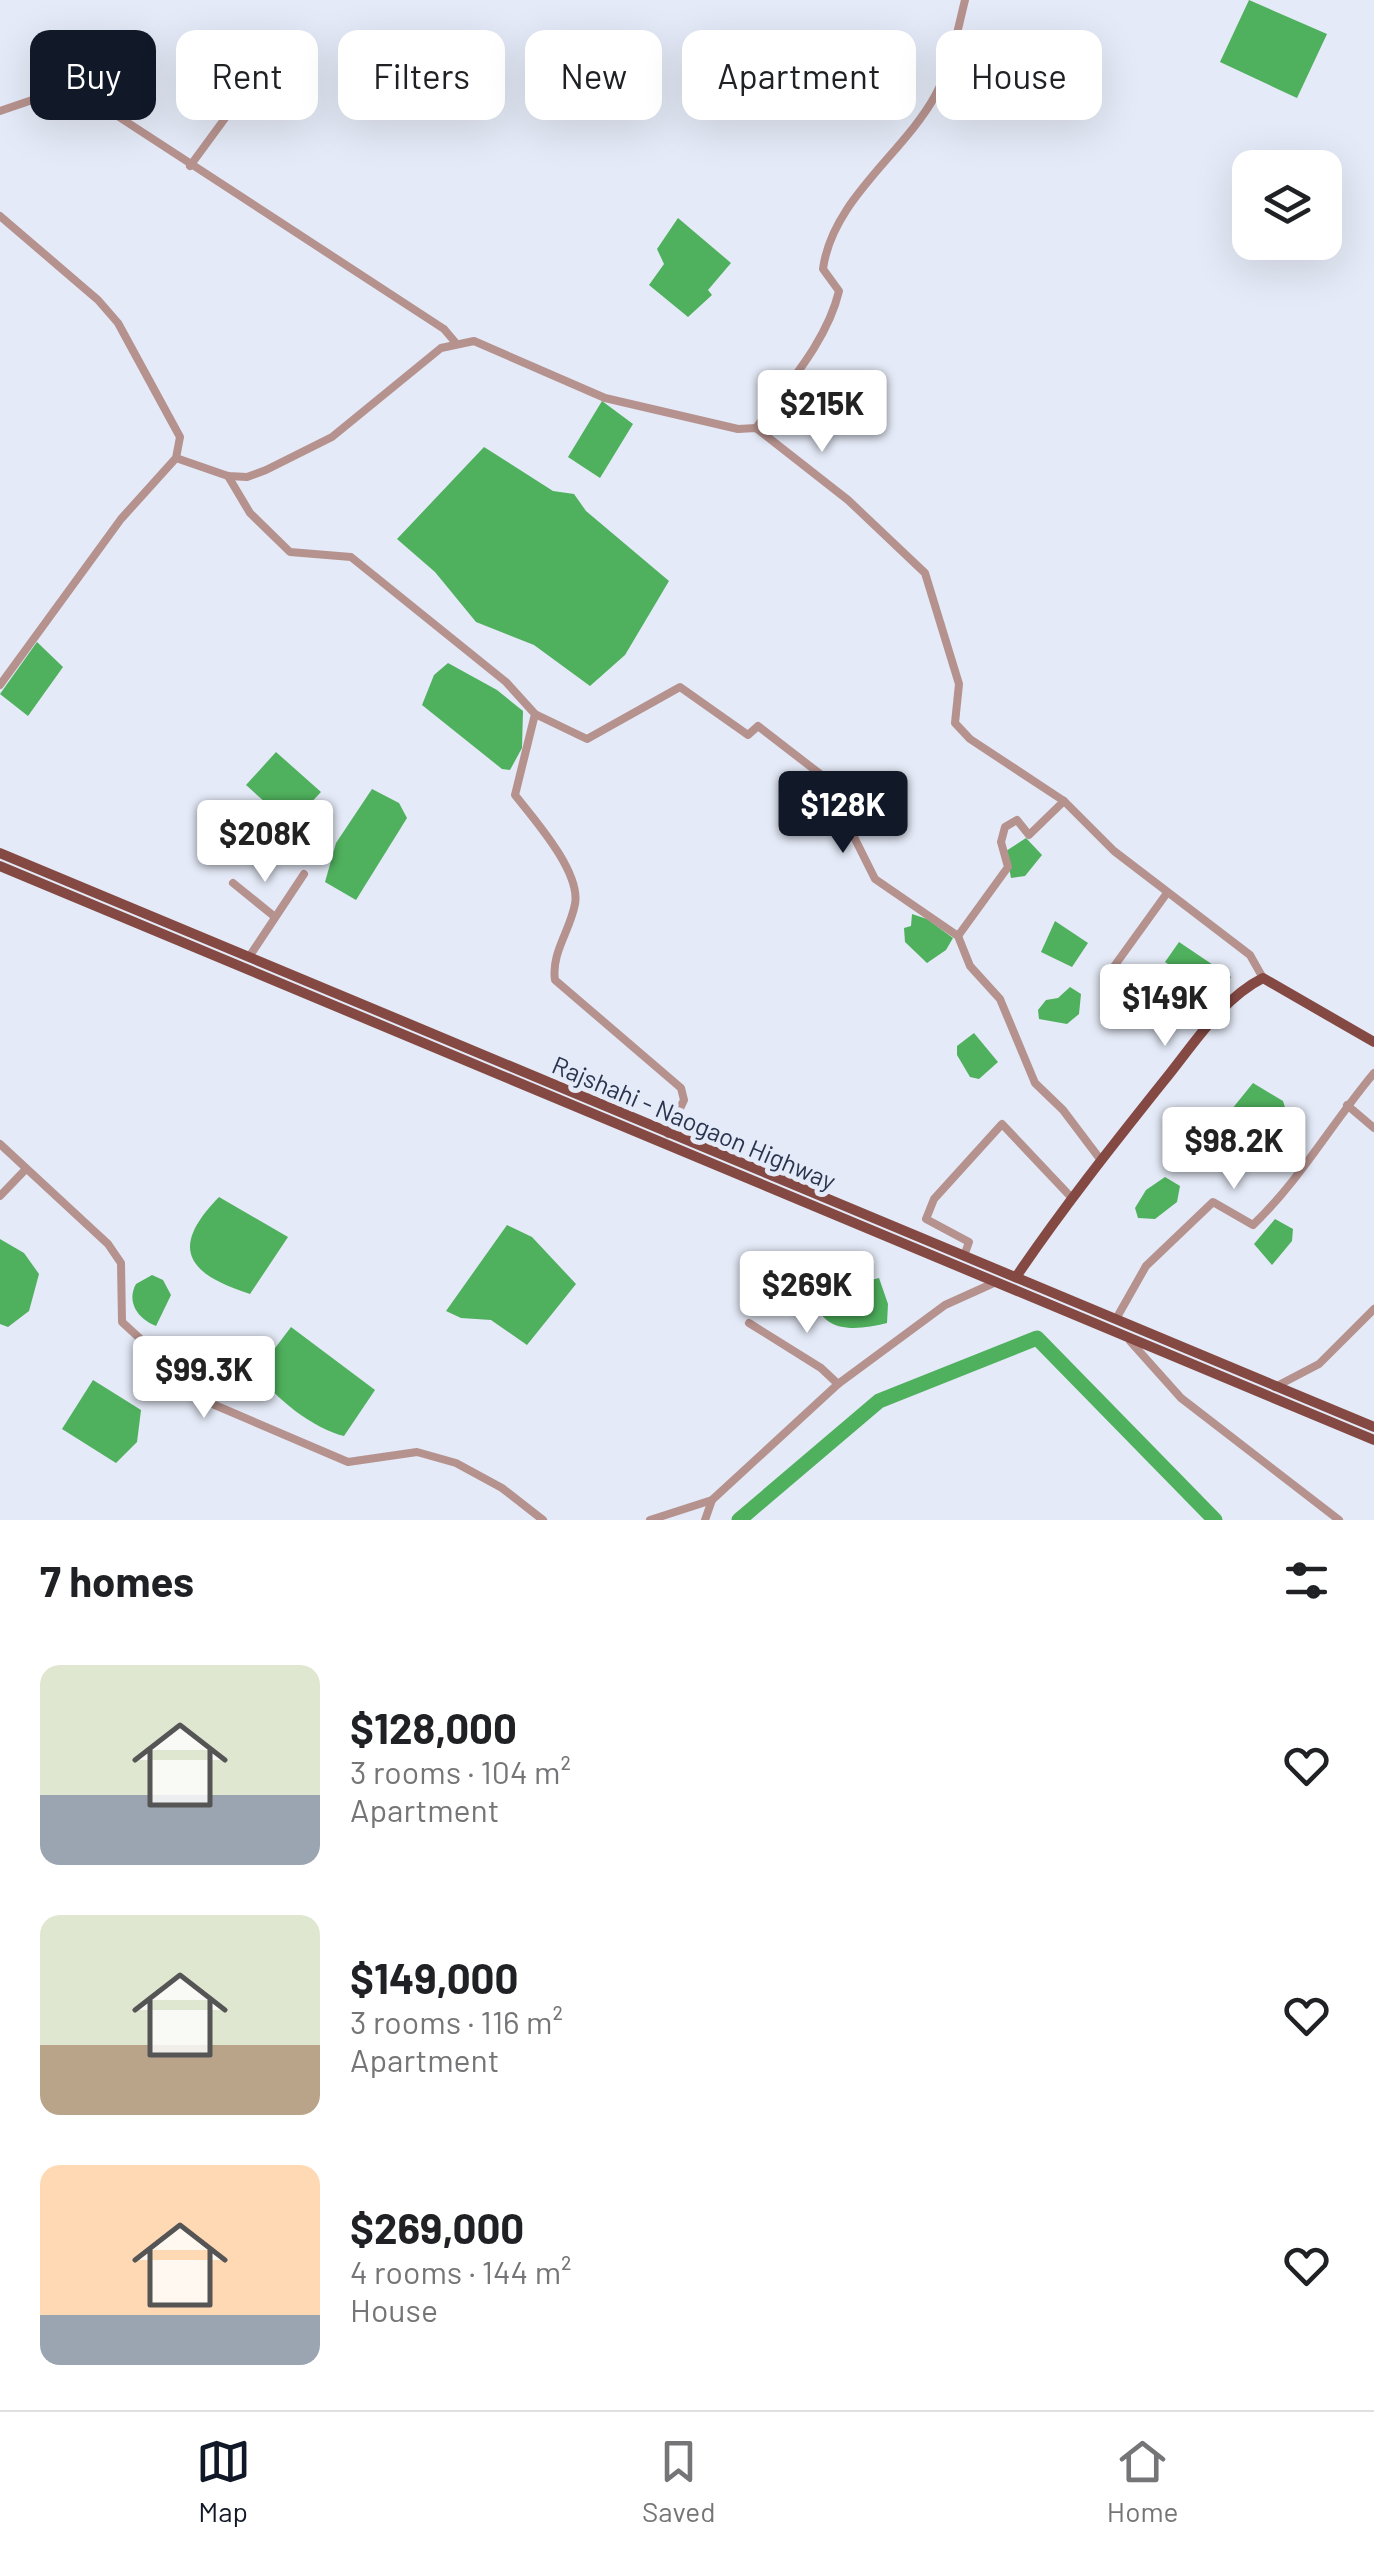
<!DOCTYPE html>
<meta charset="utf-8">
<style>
body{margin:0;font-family:Barlow,sans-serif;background:#f2f2f2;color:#202124;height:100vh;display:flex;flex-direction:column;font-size:38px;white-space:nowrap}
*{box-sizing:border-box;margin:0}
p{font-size:32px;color:#757577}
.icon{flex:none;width:55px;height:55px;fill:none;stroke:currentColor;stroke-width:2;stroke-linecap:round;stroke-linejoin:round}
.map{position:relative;height:1520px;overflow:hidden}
.details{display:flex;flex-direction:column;background:#fff;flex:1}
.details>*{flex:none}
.banner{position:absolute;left:30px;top:30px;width:1315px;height:90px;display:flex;gap:20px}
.controls{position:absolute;left:1232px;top:150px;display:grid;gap:20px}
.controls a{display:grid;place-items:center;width:110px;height:110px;border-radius:20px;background:#fff;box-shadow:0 10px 40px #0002;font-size:50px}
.price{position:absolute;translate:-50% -85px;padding:0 22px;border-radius:10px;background:#fff;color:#222;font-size:32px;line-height:65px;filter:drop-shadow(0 2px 5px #0008)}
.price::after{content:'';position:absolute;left:50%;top:60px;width:30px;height:22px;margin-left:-15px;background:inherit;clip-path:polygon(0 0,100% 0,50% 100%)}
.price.selected{background:#111827;color:#fff}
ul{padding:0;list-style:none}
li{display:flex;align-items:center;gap:30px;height:250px;padding:0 40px}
li span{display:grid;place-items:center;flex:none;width:280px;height:200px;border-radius:20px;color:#555}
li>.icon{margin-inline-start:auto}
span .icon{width:120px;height:120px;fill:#fffc;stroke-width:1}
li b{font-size:42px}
h2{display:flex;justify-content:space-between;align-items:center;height:120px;padding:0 40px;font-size:42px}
.tag{padding:0 35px;border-radius:20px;background:#fff;box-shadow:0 10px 40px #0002;font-size:35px;line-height:90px}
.tag.selected{background:#111827;color:#fff}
.menu{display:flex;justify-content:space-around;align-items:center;height:140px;border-top:2px solid #e0e0e0;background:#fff;font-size:28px;color:#757577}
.menu a{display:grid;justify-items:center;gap:5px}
.menu .selected{color:#111827}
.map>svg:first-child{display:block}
.water{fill:#4fb05d}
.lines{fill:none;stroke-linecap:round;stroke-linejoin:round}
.river{stroke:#4fb05d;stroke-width:15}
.minor{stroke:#b6928e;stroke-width:8}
.major{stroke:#854943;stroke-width:10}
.labels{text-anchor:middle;stroke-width:10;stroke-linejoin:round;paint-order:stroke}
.street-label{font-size:25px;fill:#29344e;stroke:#e4eaf7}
</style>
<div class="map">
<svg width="1374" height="1520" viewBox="0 0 1374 1520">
<rect width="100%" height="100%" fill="#e4eaf7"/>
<g class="water">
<path d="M1249 0 1327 34 1297 98 1220 62Z"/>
<path d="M678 218 731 263 708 290 712 295 688 317 649 285 664 264 657 249Z"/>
<path d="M602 401 633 424 600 478 568 457Z"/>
<path d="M484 447 553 491 574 494 586 511 669 581 625 655 590 686 534 645 476 622 435 572 397 539Z"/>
<path d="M37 642 63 667 28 716 0 694Z"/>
<path d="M448 663 497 690 523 711 522 748 510 770 502 769 422 705 434 675Z"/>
<path d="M276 752 321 792 290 825 246 785Z"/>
<path d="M372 789 399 803 407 818 356 900 325 882 336 843Z"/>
<path d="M1026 838 1042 855 1025 876 1011 878 1006 851Z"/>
<path d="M912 914 927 919 953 938 946 950 927 963 905 942 904 928 911 926Z"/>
<path d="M1055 921 1088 943 1072 967 1041 952Z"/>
<path d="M1179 942 1231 977 1217 997 1165 962Z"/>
<path d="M1070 987 1081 994 1079 1014 1067 1024 1039 1019 1038 1010 1046 1000 1058 998Z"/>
<path d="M974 1033 998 1062 979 1079 970 1077 957 1055V1046Z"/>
<path d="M1253 1083 1283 1101 1287 1114 1263 1146 1246 1156 1215 1130Z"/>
<path d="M1165 1177 1180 1186 1177 1202 1155 1219 1138 1218 1135 1208 1146 1190Z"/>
<path d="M219 1197 288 1237 250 1294C188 1274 168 1249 219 1197Z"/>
<path d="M1275 1219 1293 1229 1292 1241 1272 1265 1254 1244Z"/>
<path d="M507 1225 532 1237 576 1284 527 1345 491 1320 461 1318 446 1311Z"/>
<path d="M0 1239 24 1253 39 1274 29 1311 8 1327 0 1324Z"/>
<path d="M152 1275 163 1280 171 1295 156 1326C138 1319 126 1302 136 1284Z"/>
<path d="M879 1278 888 1304 887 1323C855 1331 820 1334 814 1295Z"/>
<path d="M291 1327 375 1390 344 1436C314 1429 274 1398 257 1372Z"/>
<path d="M93 1380 141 1410 137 1442 116 1463 62 1429Z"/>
</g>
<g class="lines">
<path class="river" d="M739 1520 879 1401 1037 1338 1215 1520"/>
<g class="minor">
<path d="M0 111 44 96 116 115 444 329 455 342"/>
<path d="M190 166 234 106"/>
<path d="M0 216 98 300 118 323 180 437 176 458 121 519 0 685"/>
<path d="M756 428C786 386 827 342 839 291L823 269C832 200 903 154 935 96 951 67 957 32 965 0"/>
<path d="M176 458 228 476 247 477 266 470 332 437 441 348 474 341 605 398 738 429 756 428 848 500 925 573 959 684 955 723 970 739 1064 801 1114 851 1250 955 1263 978"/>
<path d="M228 476 250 513 290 552 351 557 506 682 535 714 515 795C534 819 581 872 575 904 570 931 551 953 555 980L681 1088 684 1100 668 1134"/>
<path d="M535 714 587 739 680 687 748 735 758 726 824 777 875 879 958 936 970 966 1000 999 1035 1083 1063 1110 1100 1159"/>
<path d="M233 883 275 917"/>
<path d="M958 936 1008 867 1001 842 1005 827 1017 820 1029 835 1064 801"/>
<path d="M249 957 304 874"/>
<path d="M1110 972 1167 893"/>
<path d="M1347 1105 1374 1128"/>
<path d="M0 1144 108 1244 121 1263 122 1322 210 1403 348 1462 417 1452 456 1463 502 1488 543 1520"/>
<path d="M0 1196 25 1170"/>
<path d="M964 1256 969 1242 926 1219 934 1199 1002 1124 1070 1196"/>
<path d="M1116 1319 1146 1266 1213 1202 1253 1225C1300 1180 1332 1123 1374 1073"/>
<path d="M749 1323 821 1368 838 1384"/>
<path d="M1130 1341 1181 1398 1339 1520"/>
<path d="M1275 1387 1319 1364 1374 1309"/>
<path d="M650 1520 712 1500 838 1384 945 1305 996 1282"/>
<path d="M705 1520 712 1500"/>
</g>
<g class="major">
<path d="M0 853 1374 1427"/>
<path d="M0 866 1374 1440"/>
<path d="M1016 1277C1062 1209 1112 1146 1163 1082 1192 1047 1221 999 1263 978L1374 1042"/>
</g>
</g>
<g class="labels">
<g class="street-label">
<text transform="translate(694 1123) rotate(23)" y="9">Rajshahi - Naogaon Highway</text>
</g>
</g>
</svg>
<div class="controls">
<a><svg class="icon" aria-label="layers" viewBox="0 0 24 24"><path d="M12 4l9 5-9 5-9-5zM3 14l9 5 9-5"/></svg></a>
</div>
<b class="price" style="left:822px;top:455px">$215K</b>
<b class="price selected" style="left:843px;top:856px">$128K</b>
<b class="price" style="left:265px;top:885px">$208K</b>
<b class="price" style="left:1165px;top:1049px">$149K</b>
<b class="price" style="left:1234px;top:1192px">$98.2K</b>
<b class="price" style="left:807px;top:1336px">$269K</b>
<b class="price" style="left:204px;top:1421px">$99.3K</b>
<div class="banner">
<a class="tag selected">Buy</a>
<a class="tag">Rent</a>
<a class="tag">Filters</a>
<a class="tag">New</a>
<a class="tag">Apartment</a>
<a class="tag">House</a>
</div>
</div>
<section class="details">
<h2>7 homes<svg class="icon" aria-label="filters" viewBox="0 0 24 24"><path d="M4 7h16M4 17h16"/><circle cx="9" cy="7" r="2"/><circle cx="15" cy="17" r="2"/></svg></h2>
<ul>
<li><span style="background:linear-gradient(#dfe7d0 65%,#9aa5b1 0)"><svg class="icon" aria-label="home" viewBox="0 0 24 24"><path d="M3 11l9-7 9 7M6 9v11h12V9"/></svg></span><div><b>$128,000</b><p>3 rooms · 104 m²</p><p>Apartment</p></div><svg class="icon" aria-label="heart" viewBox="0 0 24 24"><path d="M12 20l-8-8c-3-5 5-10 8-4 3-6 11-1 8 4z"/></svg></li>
<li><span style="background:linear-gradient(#dfe7d0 65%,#b9a48a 0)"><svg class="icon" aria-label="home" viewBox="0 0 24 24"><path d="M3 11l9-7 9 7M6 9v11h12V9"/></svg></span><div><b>$149,000</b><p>3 rooms · 116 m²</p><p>Apartment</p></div><svg class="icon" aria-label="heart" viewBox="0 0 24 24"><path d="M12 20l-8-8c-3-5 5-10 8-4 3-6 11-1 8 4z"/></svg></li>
<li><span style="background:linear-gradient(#ffd9b3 75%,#9aa5b1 0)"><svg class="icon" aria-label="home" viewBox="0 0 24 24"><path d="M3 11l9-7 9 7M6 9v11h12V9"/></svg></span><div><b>$269,000</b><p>4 rooms · 144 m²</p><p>House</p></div><svg class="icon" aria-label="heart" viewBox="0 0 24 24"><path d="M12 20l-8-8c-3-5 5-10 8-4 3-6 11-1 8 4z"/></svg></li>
</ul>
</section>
<nav class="menu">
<a class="selected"><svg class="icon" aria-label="map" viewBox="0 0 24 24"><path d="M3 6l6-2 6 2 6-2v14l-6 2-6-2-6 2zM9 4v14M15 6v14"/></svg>Map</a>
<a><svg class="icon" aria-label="saved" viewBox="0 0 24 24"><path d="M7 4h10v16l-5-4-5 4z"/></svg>Saved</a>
<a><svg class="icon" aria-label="home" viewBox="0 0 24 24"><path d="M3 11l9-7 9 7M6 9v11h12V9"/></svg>Home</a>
</nav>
